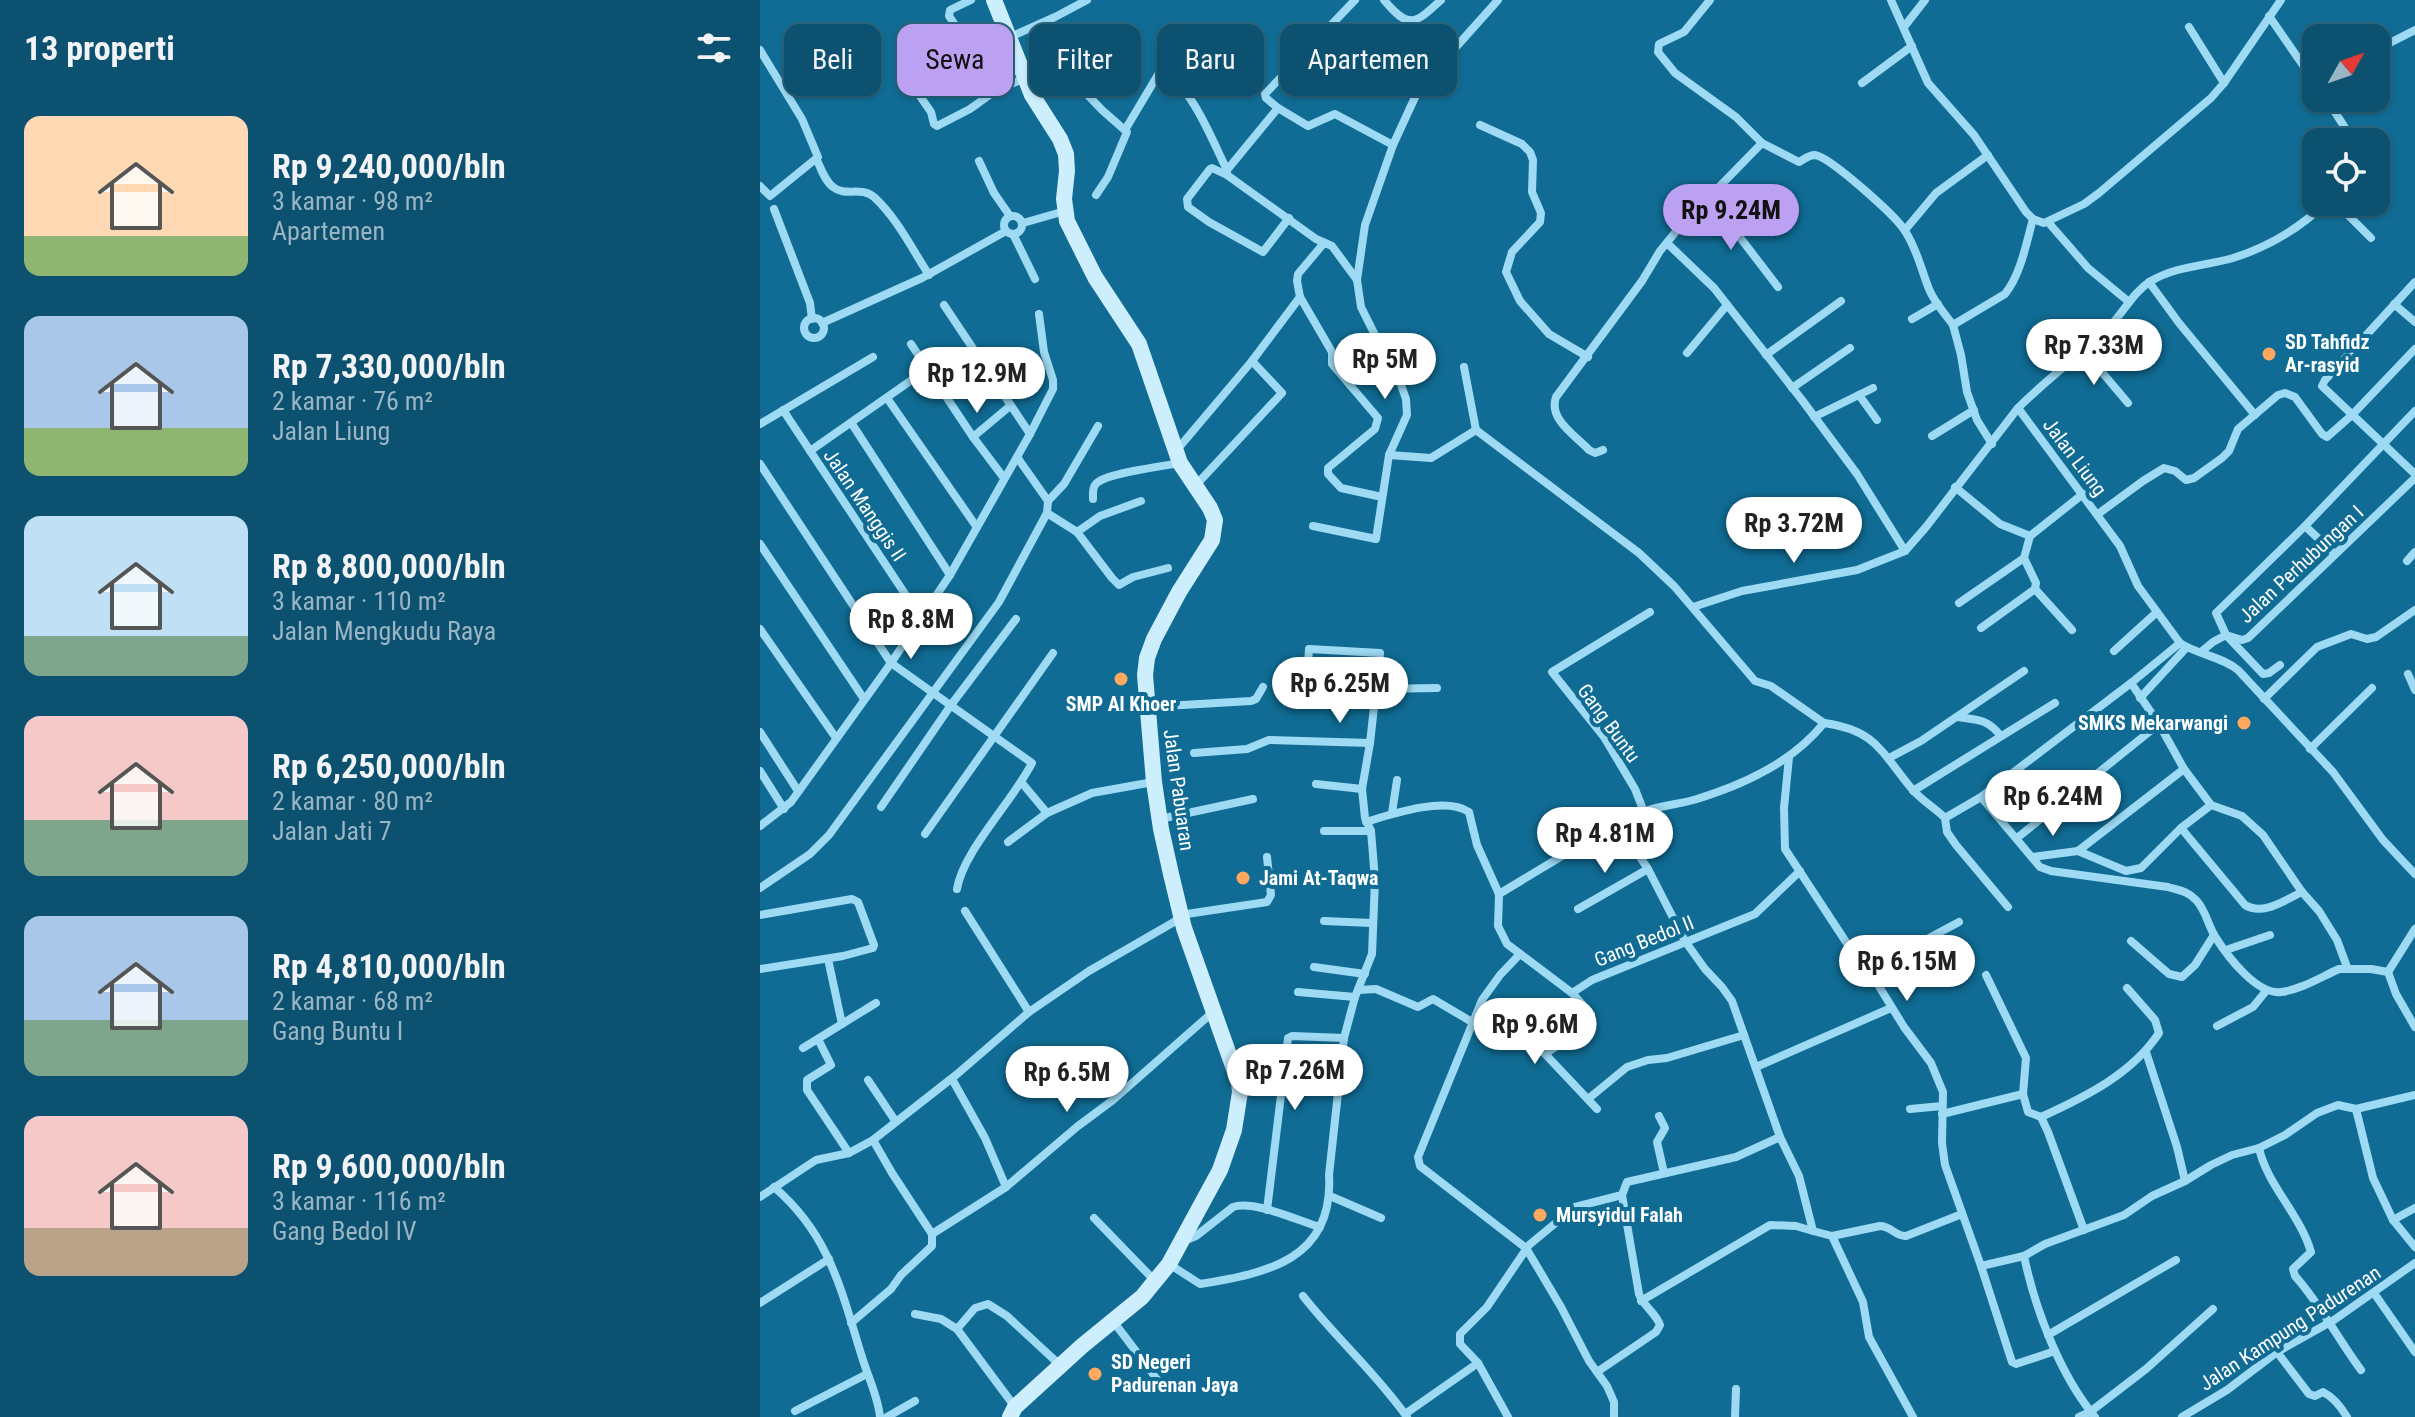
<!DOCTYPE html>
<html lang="id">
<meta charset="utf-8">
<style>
body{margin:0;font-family:"Roboto Condensed",sans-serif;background:#1a5b77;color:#f1f3f6;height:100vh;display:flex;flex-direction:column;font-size:30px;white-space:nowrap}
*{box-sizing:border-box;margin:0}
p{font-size:26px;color:#9ab5c3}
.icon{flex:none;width:44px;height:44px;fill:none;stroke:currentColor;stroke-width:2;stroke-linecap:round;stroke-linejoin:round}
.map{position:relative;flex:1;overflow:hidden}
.drawer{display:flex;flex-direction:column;background:#0c516f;width:760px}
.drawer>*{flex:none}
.hud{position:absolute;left:24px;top:24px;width:760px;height:72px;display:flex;gap:16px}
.needle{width:52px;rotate:50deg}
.buttons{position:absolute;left:1542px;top:24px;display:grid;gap:16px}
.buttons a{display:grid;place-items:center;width:88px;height:88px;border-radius:16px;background:#0c516f;box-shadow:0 2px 6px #0004,0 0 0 2px #2c6882;font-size:40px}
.price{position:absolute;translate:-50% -68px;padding:0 18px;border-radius:28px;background:#fff;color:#222;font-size:26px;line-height:52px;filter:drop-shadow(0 2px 4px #0008)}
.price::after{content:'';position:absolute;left:50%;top:48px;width:24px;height:18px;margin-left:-12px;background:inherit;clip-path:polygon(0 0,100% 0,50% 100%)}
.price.active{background:#bca0f2;color:#111}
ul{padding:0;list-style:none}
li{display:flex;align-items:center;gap:24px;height:200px;padding:0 24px}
li span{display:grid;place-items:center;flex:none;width:224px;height:160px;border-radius:16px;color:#555}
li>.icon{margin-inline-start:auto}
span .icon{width:96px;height:96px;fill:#fffc;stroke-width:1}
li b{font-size:34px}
h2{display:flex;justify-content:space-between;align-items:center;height:96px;padding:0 24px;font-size:34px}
.chip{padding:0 28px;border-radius:16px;background:#0c516f;box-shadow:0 2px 6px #0004,0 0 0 2px #2c6882;font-size:28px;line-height:72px}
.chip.active{background:#bca0f2;color:#111}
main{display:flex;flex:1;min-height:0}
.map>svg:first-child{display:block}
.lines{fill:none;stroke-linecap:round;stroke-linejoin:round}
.street{stroke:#9edaf3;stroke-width:8}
.secondary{stroke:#cdeefd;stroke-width:16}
.poi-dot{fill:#ffa960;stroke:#106c94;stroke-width:3}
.labels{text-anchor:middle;stroke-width:8;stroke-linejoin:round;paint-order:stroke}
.poi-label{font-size:20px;font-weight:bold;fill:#fff;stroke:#106c94;text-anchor:start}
.street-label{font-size:20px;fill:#fff;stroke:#106c94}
</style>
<main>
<section class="drawer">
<h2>13 properti<svg class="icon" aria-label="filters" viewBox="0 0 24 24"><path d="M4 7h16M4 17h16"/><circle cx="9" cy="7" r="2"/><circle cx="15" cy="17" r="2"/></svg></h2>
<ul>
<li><span style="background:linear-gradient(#ffd9b3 75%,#8fb573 0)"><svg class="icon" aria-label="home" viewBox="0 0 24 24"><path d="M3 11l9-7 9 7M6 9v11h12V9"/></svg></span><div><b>Rp 9,240,000/bln</b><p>3 kamar · 98 m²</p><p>Apartemen</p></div></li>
<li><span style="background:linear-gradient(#a9c7e8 70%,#8fb573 0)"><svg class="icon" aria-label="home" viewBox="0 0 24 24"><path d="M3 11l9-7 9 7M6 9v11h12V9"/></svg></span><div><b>Rp 7,330,000/bln</b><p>2 kamar · 76 m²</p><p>Jalan Liung</p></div></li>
<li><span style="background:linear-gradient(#bfe0f5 75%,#7fa58c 0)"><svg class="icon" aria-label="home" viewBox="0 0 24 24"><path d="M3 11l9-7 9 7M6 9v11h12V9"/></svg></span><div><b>Rp 8,800,000/bln</b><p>3 kamar · 110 m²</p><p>Jalan Mengkudu Raya</p></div></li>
<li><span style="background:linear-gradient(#f6c9c9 65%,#7fa58c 0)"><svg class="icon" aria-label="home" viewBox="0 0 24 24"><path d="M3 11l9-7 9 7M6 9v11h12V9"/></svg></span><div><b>Rp 6,250,000/bln</b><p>2 kamar · 80 m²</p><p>Jalan Jati 7</p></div></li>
<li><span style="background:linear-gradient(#a9c7e8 65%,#7fa58c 0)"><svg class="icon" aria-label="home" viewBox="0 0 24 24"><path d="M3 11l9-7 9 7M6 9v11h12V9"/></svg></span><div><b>Rp 4,810,000/bln</b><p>2 kamar · 68 m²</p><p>Gang Buntu I</p></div></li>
<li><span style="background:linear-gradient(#f6c9c9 70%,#b9a48a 0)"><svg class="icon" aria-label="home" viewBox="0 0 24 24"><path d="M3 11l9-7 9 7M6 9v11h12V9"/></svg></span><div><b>Rp 9,600,000/bln</b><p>3 kamar · 116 m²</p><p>Gang Bedol IV</p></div></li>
</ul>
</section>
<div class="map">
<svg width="1655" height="1417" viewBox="0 0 1655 1417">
<rect width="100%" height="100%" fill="#106c94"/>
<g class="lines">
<g class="street">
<path d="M211 0 190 10 189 16 210 47 235 91"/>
<path d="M624 0C649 30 655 24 681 0"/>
<path d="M950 0 924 32 899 44 898 52 915 73 976 117 1002 143 1039 162C1044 159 1049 155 1055 155 1070 157 1136 216 1145 231 1157 249 1161 269 1169 289 1174 302 1185 314 1193 325"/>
<path d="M1131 0 1168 83 1214 135 1266 212 1273 219 1284 223 1324 204 1339 193 1451 98 1464 83 1521 0"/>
<path d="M1509 16 1556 84"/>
<path d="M1144 27 1165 0"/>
<path d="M1429 27 1464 83"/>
<path d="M248 38 295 17 327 0"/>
<path d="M0 50 42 119 58 157 10 196 0 186"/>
<path d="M1616 50 1655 30"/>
<path d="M680 65 738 0"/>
<path d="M302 68 342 110 367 132 348 177 336 195"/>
<path d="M1102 83 1152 46"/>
<path d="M153 86 171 112 174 124 177 126 210 109 235 91 265 78"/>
<path d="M1566 98 1594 142"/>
<path d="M518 108 548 126 575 114 633 145"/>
<path d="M720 125 762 144 770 152 773 160 772 192 781 213 780 222 752 252 746 272 760 301 789 334 828 357"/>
<path d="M365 130 399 73C429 77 454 145 467 170V175L556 239 572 246 597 280 601 307 619 343 634 365 646 399 647 415 629 455 616 539 553 526"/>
<path d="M57 160C61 169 65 181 73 187 85 197 101 186 114 197 137 218 152 249 169 275"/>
<path d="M219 161 234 193 250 216"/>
<path d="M467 170 518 108 506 98 505 94 595 0"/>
<path d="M467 175 452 168 450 169 427 199 428 207 449 222 503 252 529 218"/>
<path d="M949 197 1018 287"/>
<path d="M1567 202C1541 227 1508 247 1473 258 1445 266 1416 266 1391 281 1373 292 1364 312 1350 326 1320 355 1287 379 1258 408L1360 546 1378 586 1420 643C1438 655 1461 656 1478 670L1573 772 1623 840 1655 874"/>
<path d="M1575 202 1611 238"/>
<path d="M14 209 50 303 52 319"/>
<circle cx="253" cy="225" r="9"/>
<path d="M1288 222 1328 268 1369 302"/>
<path d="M263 223 305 211"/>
<path d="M1145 230 1176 193 1228 155"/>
<path d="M253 234 275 279"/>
<path d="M907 243 954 288 1042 400 1097 474 1145 551 1166 527 1258 408"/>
<path d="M597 280 605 225 633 145 662 82"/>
<path d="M1389 282 1419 323 1495 415"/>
<path d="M1655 282 1565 380 1562 386 1655 474"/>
<path d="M540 297 572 352V364L618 418 615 429 568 468V474L581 488 622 497"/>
<path d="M1634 304 1655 322"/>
<path d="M184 305 270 434"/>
<circle cx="54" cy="328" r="10"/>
<path d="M1152 319 1178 304"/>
<path d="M62 323 162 278 246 231"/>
<path d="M151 344 213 437 244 478"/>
<path d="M1324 351 1368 403"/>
<path d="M927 353 967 305"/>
<path d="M1006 355 1081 301"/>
<path d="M704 367 716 430"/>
<path d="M1032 388 1090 348"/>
<path d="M1099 395 1117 420"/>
<path d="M127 398 216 526"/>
<path d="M23 410 161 618"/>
<path d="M1054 417 1113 388"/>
<path d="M0 424 113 357"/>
<path d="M92 424 190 575"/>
<path d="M1172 436 1214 410"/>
<path d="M213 437 250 406"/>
<path d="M1232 444 1217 420 1207 392 1201 355 1193 325 1245 294C1261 274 1266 244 1273 219"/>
<path d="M843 450 835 453 829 450C815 435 788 419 796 397L882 281 900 251 918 229 1002 143"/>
<path d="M50 451 166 370"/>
<path d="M416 451 492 361 540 297 537 281 538 274 564 243"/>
<path d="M629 455 671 458 716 430 879 553 914 586 995 681 1011 686 1064 723"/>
<path d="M0 464 131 663 272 763C253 801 203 851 197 889"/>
<path d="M436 485 522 393 492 361"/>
<path d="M1195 487 1240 524 1270 536 1264 558 1199 603"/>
<path d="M333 499C333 493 332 486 338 482 350 473 403 466 420 463"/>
<path d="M288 501 304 484 338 426"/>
<path d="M287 513 317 532 340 516 381 501"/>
<path d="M1338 514 1383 481 1404 468 1415 471 1426 480 1434 478 1462 458 1469 451 1478 429 1518 395 1525 393 1535 397 1562 434 1567 437 1592 415 1655 349"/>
<path d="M317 532 352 578 359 585 373 577 408 568"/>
<path d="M1270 536 1323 494"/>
<path d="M0 544 104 699"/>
<path d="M1575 554 1545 526 1655 411"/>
<path d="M1647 561 1655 552"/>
<path d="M1275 589 1312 630"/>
<path d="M933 607 982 591 1097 570 1145 551"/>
<path d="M1221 628 1275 589 1276 583 1264 558"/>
<path d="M0 629 76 738"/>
<path d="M1354 651 1397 612"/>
<path d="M1441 652 1453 642 1466 635 1482 640 1488 638 1655 478"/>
<path d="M1520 665 1509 673 1503 674 1466 635 1456 613 1545 526"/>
<path d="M1648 674 1655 690"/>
<path d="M1371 683 1399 724 1424 769 1451 805 1482 816 1503 835 1542 892 1559 911 1577 940 1587 967"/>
<path d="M617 689 677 688"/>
<path d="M1380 698 1426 648"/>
<path d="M1504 699 1557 647 1591 634 1607 639 1616 637 1655 610"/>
<path d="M388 707 491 701 496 699 503 687"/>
<path d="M1198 717C1219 720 1227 719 1241 736"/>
<path d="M0 732 38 791"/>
<path d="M1550 749 1612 688"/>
<path d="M434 753 487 749 509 740 610 743"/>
<path d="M1029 757 1024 808 1025 849 1086 942 1109 970 1144 1027 1171 1063 1183 1092 1182 1143 1185 1165 1221 1266 1252 1362 1256 1364 1295 1351"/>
<path d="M1129 758 1161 741 1264 671"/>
<path d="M0 771 24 809"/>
<path d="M556 784 602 789"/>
<path d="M1153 791 1295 703"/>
<path d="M1221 797 1280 867 1291 871 1408 887C1418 890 1428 891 1436 900 1446 910 1448 926 1456 938 1468 957 1497 995 1521 992 1540 990 1561 977 1579 969H1611L1628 972"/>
<path d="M121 807 191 705 256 619"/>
<path d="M884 812 875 789 844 737 792 672 890 612"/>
<path d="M287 813 332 793 393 782"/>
<path d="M632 813 637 780"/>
<path d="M1185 818 1221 797 1371 683 1420 643"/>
<path d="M400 819 493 799"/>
<path d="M606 822C632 814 685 796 709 812L717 845 739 894 738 926 747 944 812 993 831 1014C824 1032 800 1043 785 1054"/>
<path d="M0 826 31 802 131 663 190 575 270 434 293 389V380L284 352 279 314"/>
<path d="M1421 828 1485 905C1503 916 1525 900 1542 892"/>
<path d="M564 831H611"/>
<path d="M165 834 293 653"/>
<path d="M1257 838 1399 724"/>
<path d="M248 842 287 813 262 783"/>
<path d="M848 845 864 833"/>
<path d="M1318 851 1366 871 1381 868 1421 828 1451 805"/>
<path d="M1272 857 1318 851 1424 769"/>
<path d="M574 878 615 880"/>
<path d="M0 888 50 854 69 835 239 602 287 513 288 501 257 457"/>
<path d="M739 894 827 841"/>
<path d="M818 909 888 869"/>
<path d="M205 911 269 1012"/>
<path d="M0 915 92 899 98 902 114 945 113 948 83 956 0 969"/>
<path d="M564 921 612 923"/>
<path d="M1371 941 1409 974 1422 977 1435 965 1454 935"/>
<path d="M1466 950 1510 935"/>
<path d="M760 954 740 975 722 1000 658 1157 660 1166 766 1248 801 1307 829 1361 847 1386 854 1402V1417"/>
<path d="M68 959 82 1024"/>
<path d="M554 967 605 974"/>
<path d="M1109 970 1199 922"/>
<path d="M1628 972 1636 994 1655 1027"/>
<path d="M1628 972 1655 929"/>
<path d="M1226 975 1266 1058 1263 1094"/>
<path d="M598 990 616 989 658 1007 673 999 712 1022 754 1032 771 1039 837 1109"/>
<path d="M538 992 595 997"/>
<path d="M812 993 832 980 995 914 1040 871"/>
<path d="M1457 1026 1493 1007 1506 991"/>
<path d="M58 1039 71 1065 47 1080V1090L89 1153"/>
<path d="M43 1048 116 1003"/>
<path d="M1386 1052 1417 1147 1425 1181"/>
<path d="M996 1067 1131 1008"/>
<path d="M192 1079 225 1138 246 1187"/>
<path d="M108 1080 136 1122"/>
<path d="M828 1099 867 1067 888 1060 907 1058 984 1035"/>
<path d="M1150 1109 1182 1106"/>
<path d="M1596 1109 1613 1178 1633 1220 1655 1247"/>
<path d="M1182 1114 1263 1094 1268 1112 1281 1117 1288 1132 1324 1230"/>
<path d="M899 1116 905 1128 897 1142 904 1173"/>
<path d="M1281 1117C1325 1097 1372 1074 1399 1033L1395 1020 1367 988"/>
<path d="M1499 1148C1507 1185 1540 1214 1551 1252L1533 1269 1535 1276C1561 1305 1578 1339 1601 1370"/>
<path d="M14 1187C70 1235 81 1290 102 1357 108 1377 118 1396 120 1417"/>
<path d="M570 1196 621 1218"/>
<path d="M0 1197 56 1160 89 1153 113 1140 196 1075 269 1012 329 971 414 922 420 915 507 902 511 895 507 857"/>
<path d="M507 1210 528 1038 532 1036 584 1038"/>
<path d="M334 1218 395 1281"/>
<path d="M1633 1220 1655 1208"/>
<path d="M172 1234 246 1187 318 1126 353 1100 453 1012"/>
<path d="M1072 1236 1120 1226C1131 1226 1136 1237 1146 1236L1202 1214"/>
<path d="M424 1241 436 1236 473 1207C494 1200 539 1221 560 1227"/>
<path d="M1264 1256C1275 1309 1300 1375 1335 1417"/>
<path d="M409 1264 440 1284C507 1273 574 1260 569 1175L584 1038 595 997 612 954 615 880 611 831 605 818 602 789 610 743 620 653 549 649 546 695 616 698"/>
<path d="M1221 1266 1264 1256 1285 1244 1364 1215 1392 1196 1425 1181 1451 1165 1472 1155 1499 1148 1525 1135 1557 1113 1578 1105 1596 1109 1655 1095"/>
<path d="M1614 1293 1655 1352"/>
<path d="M543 1296C576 1338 616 1373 647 1417"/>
<path d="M881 1301 1010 1225 1036 1226 1053 1231"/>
<path d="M0 1303 69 1259"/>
<path d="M155 1314 181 1319 197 1329 255 1407"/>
<path d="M353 1321 400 1383"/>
<path d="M91 1323 131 1289 141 1275 172 1246V1234L132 1173 113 1140"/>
<path d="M197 1329 215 1308 228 1304 247 1316 301 1366"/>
<path d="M1288 1335 1416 1260"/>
<path d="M1517 1352 1549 1394 1555 1396 1563 1392C1573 1397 1581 1407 1587 1417"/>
<path d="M837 1372 896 1332 900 1325C896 1313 883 1306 879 1294L862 1195 867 1182 976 1157 1020 1137"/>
<path d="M35 1411 107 1374"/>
<path d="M645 1414 718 1363"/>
<path d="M127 1417 155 1401"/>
<path d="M748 1417 718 1363 700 1344V1334L727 1307 769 1245 815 1207 862 1195"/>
<path d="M975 1417 976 1389"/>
<path d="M1153 1417 1109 1337 1103 1302 1072 1236 1053 1231 1039 1176 1020 1137 972 1001 962 987 945 969 925 941 888 869 864 833 863 827C875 806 916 806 937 799 959 792 981 784 1001 773 1026 760 1047 744 1064 723 1116 730 1121 752 1152 789 1161 800 1175 808 1185 818L1187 832 1196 845 1248 907"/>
<path d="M1319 1417 1330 1412 1386 1369 1453 1309"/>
<path d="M1422 1417 1467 1390 1517 1352 1574 1320 1655 1263"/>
</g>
<path class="secondary" d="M234 0 272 95 300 139 306 154 307 171 304 199 307 221 335 277 379 344 420 463 450 508 455 520 452 540 419 592 394 639 387 658 385 675 394 782 401 829 411 874 424 928 479 1083 480 1092 474 1130 460 1170 409 1264 382 1297 322 1346 255 1407 250 1417"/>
</g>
<g class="poi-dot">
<circle cx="1509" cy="354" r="8"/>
<circle cx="361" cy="679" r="8"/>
<circle cx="1484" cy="723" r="8"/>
<circle cx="483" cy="878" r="8"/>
<circle cx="780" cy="1215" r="8"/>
<circle cx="335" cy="1374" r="8"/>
</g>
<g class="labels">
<g class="poi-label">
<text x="1525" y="349">SD Tahfidz<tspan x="1525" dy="23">Ar-rasyid</tspan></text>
<text x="361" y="711" text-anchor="middle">SMP Al Khoer</text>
<text x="1468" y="730" text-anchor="end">SMKS Mekarwangi</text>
<text x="499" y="885">Jami At-Taqwa</text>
<text x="796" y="1222">Mursyidul Falah</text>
<text x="351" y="1369">SD Negeri<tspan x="351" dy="23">Padurenan Jaya</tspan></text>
</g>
<g class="street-label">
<text transform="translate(1315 457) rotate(53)" y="7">Jalan Liung</text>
<text transform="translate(105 505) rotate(56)" y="7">Jalan Manggis II</text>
<text transform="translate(1541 564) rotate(-43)" y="7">Jalan Perhubungan I</text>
<text transform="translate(849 723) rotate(54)" y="7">Gang Buntu</text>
<text transform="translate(419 790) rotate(82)" y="7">Jalan Pabuaran</text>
<text transform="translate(884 941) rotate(-22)" y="7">Gang Bedol II</text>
<text transform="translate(1530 1328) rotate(-33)" y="7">Jalan Kampung Padurenan</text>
</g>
</g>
</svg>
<div class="buttons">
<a><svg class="needle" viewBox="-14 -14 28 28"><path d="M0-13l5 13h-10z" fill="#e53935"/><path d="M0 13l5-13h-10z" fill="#9ab5c3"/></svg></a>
<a><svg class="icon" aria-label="locate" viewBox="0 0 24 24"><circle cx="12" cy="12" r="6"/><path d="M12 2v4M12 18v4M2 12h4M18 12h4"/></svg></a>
</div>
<b class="price active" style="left:971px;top:252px">Rp 9.24M</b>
<b class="price" style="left:1334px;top:387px">Rp 7.33M</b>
<b class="price" style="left:625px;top:401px">Rp 5M</b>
<b class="price" style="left:217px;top:415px">Rp 12.9M</b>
<b class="price" style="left:1034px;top:565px">Rp 3.72M</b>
<b class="price" style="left:151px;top:661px">Rp 8.8M</b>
<b class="price" style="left:580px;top:725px">Rp 6.25M</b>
<b class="price" style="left:1293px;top:838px">Rp 6.24M</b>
<b class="price" style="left:845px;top:875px">Rp 4.81M</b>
<b class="price" style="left:1147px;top:1003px">Rp 6.15M</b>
<b class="price" style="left:775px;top:1066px">Rp 9.6M</b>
<b class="price" style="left:535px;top:1112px">Rp 7.26M</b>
<b class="price" style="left:307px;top:1114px">Rp 6.5M</b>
<div class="hud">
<a class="chip">Beli</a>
<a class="chip active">Sewa</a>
<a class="chip">Filter</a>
<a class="chip">Baru</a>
<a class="chip">Apartemen</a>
</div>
</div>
</main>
